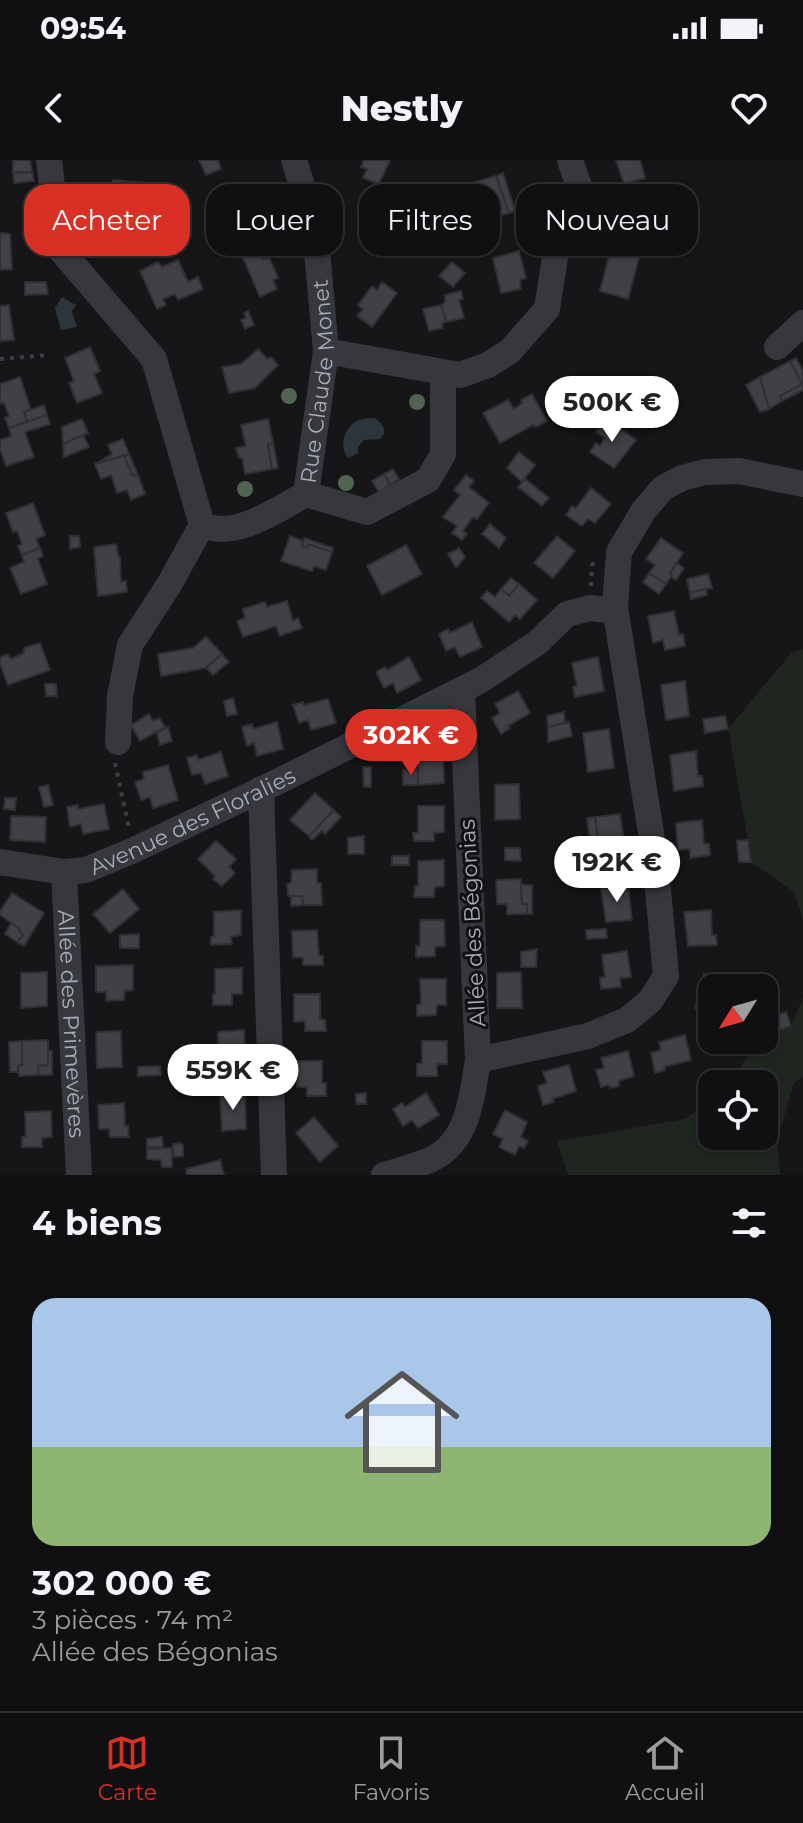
<!DOCTYPE html>
<html lang="fr">
<meta charset="utf-8">
<style>
body{margin:0;font-family:Montserrat,sans-serif;background:#1e1e20;color:#f1f3f6;height:100vh;display:flex;flex-direction:column;font-size:30px;white-space:nowrap}
*{box-sizing:border-box;margin:0}
p{font-size:26px;color:#9c9d9f}
.icon{flex:none;width:44px;height:44px;fill:none;stroke:currentColor;stroke-width:2;stroke-linecap:round;stroke-linejoin:round}
.map{position:relative;height:1015px;overflow:hidden}
.sheet{display:flex;flex-direction:column;background:#101012;flex:1}
.sheet>*{flex:none}
.hud{position:absolute;left:24px;top:24px;width:756px;height:72px;display:flex;gap:16px}
.needle{width:52px;rotate:233deg}
.tools{position:absolute;left:698px;top:814px;display:grid;gap:16px}
.tools a{display:grid;place-items:center;width:80px;height:80px;border-radius:16px;background:#101012;box-shadow:0 2px 6px #0004,0 0 0 2px #303032;font-size:40px}
.price{position:absolute;translate:-50% -68px;padding:0 18px;border-radius:28px;background:#fff;color:#222;font-size:26px;line-height:52px;filter:drop-shadow(0 2px 4px #0008)}
.price::after{content:'';position:absolute;left:50%;top:48px;width:24px;height:18px;margin-left:-12px;background:inherit;clip-path:polygon(0 0,100% 0,50% 100%)}
.price.current{background:#d93025;color:#fff}
ul{padding:0;list-style:none}
li{display:grid;align-content:center;gap:16px;height:424px;padding:0 32px}
li span{display:grid;place-items:center;height:248px;border-radius:24px;color:#555}
li>.icon{margin-inline-start:auto}
span .icon{width:144px;height:144px;fill:#fffc;stroke-width:1}
li b{font-size:34px}
h2{display:flex;justify-content:space-between;align-items:center;height:96px;padding:0 32px;font-size:34px}
.tag{padding:0 28px;border-radius:24px;background:#101012;box-shadow:0 2px 6px #0004,0 0 0 2px #303032;font-size:28px;line-height:72px}
.tag.current{background:#d93025;color:#fff}
.status{display:flex;justify-content:space-between;align-items:center;height:56px;padding:0 40px;background:#101012;direction:ltr}
.status svg{height:22px;fill:currentColor}
header{display:flex;justify-content:space-between;align-items:center;height:104px;padding:0 32px;background:#101012;font-size:36px;font-weight:800}
.dock{display:flex;justify-content:space-around;align-items:center;height:112px;border-top:2px solid #303032;background:#101012;font-size:22px;color:#9c9d9f}
.dock a{display:grid;justify-items:center;gap:4px}
.dock .current{color:#d93025}
.map>svg:first-child{display:block}
.green{fill:#1e261f}
.water{fill:#2c353c}
.building{fill:#404145;stroke:#303034;stroke-width:2}
.lines{fill:none;stroke-linecap:round;stroke-linejoin:round}
.path{stroke:#3d3f44;stroke-width:4;stroke-dasharray:4 6;stroke-linecap:butt}
.minor{stroke:#37383d;stroke-width:26}
.tree{fill:#506452}
.labels{text-anchor:middle;stroke-width:6;stroke-linejoin:round;paint-order:stroke}
.street-label{font-size:22px;fill:#a8adb8;stroke:#111113}
</style>
<div class="status"><b>09:54</b><svg viewBox="0 0 49 12"><path d="M0 12V9h3v3zM5 12V6h3v6zM10 12V3h3v9zM15 12V0h3v12zM26 1h20v11H26zM47 4h2v5h-2z"/></svg></div>
<header><svg class="icon" aria-label="back" viewBox="0 0 24 24"><path d="M15 5l-7 7 7 7"/></svg>Nestly<svg class="icon" aria-label="heart" viewBox="0 0 24 24"><path d="M12 20l-8-8c-3-5 5-10 8-4 3-6 11-1 8 4z"/></svg></header>
<div class="map">
<svg width="803" height="1015" viewBox="0 0 803 1015">
<rect width="100%" height="100%" fill="#161618"/>
<g class="green">
<path d="M803 489V760L794 732 751 702 748 680 728 569 791 493Z"/>
<path d="M803 837V917L794 923 777 981 780 1015H568L557 981 685 959 712 941V976H764V924H730L757 880H764V875L791 866Z"/>
</g>
<g class="water">
<path d="M62 137 76 145 72 151 77 167 61 170 55 148Z"/>
<path d="M618 241 635 254 628 264 615 256 607 257 606 253H602L601 248 605 247V244Z"/>
<path d="M375 258C383 265 389 271 380 279L364 280 358 287V293L348 298C338 285 345 263 362 259 366 258 371 258 375 258Z"/>
</g>
<g class="building">
<path d="M13 0H30L32 12 13 13Z"/>
<path d="M199 0H218L221 9 206 15Z"/>
<path d="M364 0H390L379 24 363 18 367 9 361 7Z"/>
<path d="M616 0H640L645 18 624 24Z"/>
<path d="M32 12 34 21 14 23 13 13Z"/>
<path d="M503 13 515 51 509 53 496 16Z"/>
<path d="M496 16 509 53 485 60 472 23Z"/>
<path d="M113 20 124 21 123 29 118 30 117 58H112Z"/>
<path d="M124 21 145 23 142 74 125 73 117 68 118 30 123 29Z"/>
<path d="M377 42 379 50 389 48 394 67 410 76 398 95 374 81 371 71H374L372 65 369 64 367 55 363 56 361 45Z"/>
<path d="M0 73 10 74 12 109 0 110Z"/>
<path d="M614 76 643 83 628 139 600 131Z"/>
<path d="M259 91 263 99 269 97 278 118 273 120 277 129 260 137 243 98Z"/>
<path d="M519 91 526 118 520 120 521 129 501 133 493 98Z"/>
<path d="M178 100 188 122 198 117 203 129 178 140 175 134 163 139 166 145 157 149 140 111 158 102 162 107Z"/>
<path d="M452 102 465 113 453 127 439 116Z"/>
<path d="M25 122H46L48 134 25 135Z"/>
<path d="M382 122 397 133 372 167 357 156 363 149 358 145 372 126 377 130Z"/>
<path d="M461 131 463 139 459 140 464 158 446 162 441 145 445 143V135Z"/>
<path d="M9 145 14 180 0 181V146Z"/>
<path d="M441 145 446 162 442 163 443 168 429 171 423 149Z"/>
<path d="M248 151 254 165 245 169 241 160 246 158 244 153Z"/>
<path d="M90 187 100 211 94 214 102 233 77 243 69 223 74 221 65 198Z"/>
<path d="M258 189 267 199 271 197 278 205 255 228 229 233 222 207 241 204Z"/>
<path d="M796 198 803 211V230L782 241 780 236 802 224 790 201Z"/>
<path d="M790 201 802 224 780 236 782 241 769 249 760 217Z"/>
<path d="M20 217 31 250 24 252 27 262 9 268 5 258 9 256 4 243 0 244V224Z"/>
<path d="M760 217 769 249 760 252 746 225Z"/>
<path d="M532 234 547 261 536 267 533 265 500 283 483 253 508 240 514 249 522 243 521 240Z"/>
<path d="M44 245 47 255 27 262 24 252Z"/>
<path d="M47 255 50 264 25 272 34 297 6 306 0 289V280L11 276 9 268Z"/>
<path d="M82 259 88 273 63 284 62 267Z"/>
<path d="M268 259 273 283 268 284 272 309 245 314 242 298H239L236 288 246 286 241 265Z"/>
<path d="M610 261 636 280 614 308 590 292 596 283 600 286 605 278 596 272 603 263Z"/>
<path d="M83 275 89 287 64 297 63 284Z"/>
<path d="M123 279 129 294 95 304 112 294 108 285Z"/>
<path d="M273 283 278 308 272 309 268 284Z"/>
<path d="M519 292 535 305 522 322 507 308Z"/>
<path d="M129 294 138 315 133 316 124 296Z"/>
<path d="M124 296 133 316 138 315 145 334 131 340 127 330 117 333 111 315 101 319 95 304Z"/>
<path d="M393 309 399 319 390 325 384 314Z"/>
<path d="M384 314 390 325 379 332 372 321Z"/>
<path d="M466 315 474 321 469 327 489 343 477 359 473 357 463 371 467 374 462 380 452 373 457 366 443 357 460 335 454 330Z"/>
<path d="M525 319 549 338 542 346 518 327Z"/>
<path d="M591 328 611 344 595 363 588 359 582 366 566 355 572 346 576 348Z"/>
<path d="M33 343 45 375 36 379 40 388 22 395 18 386 22 384 17 371 13 372 6 353Z"/>
<path d="M490 364 506 378 499 388 482 374Z"/>
<path d="M70 376H79L80 387 70 389Z"/>
<path d="M290 376 303 381 302 386 307 388 308 384 332 392 326 410 314 406 312 411 281 401Z"/>
<path d="M557 376 575 391 553 418 534 403Z"/>
<path d="M304 378 333 388 332 392 308 384 307 388 302 386Z"/>
<path d="M661 378 683 393 670 413 672 415 666 424 649 413 655 405 646 399Z"/>
<path d="M116 384 118 395 120 397 121 422 126 421 127 432 98 436 94 387Z"/>
<path d="M406 385 422 414 382 435 367 406Z"/>
<path d="M40 388 43 396 38 399 47 424 21 434 10 408 24 402 22 395Z"/>
<path d="M459 388 465 397 456 408 448 394Z"/>
<path d="M677 403 684 408 676 420 671 417 672 415 670 413Z"/>
<path d="M649 413 666 424 659 434 643 422Z"/>
<path d="M708 414 712 428 690 433 687 419Z"/>
<path d="M511 418 519 424 509 436 501 429Z"/>
<path d="M519 424 537 440 520 459 515 455 509 462 481 438 487 431 495 437 501 429 509 436Z"/>
<path d="M706 429 707 435 691 439 690 433Z"/>
<path d="M287 441 293 461 298 458 302 468 280 476 276 466 243 477 237 461 245 458 243 449 265 442 267 447Z"/>
<path d="M674 451 679 475 683 474 685 486 665 490 663 480 653 483 648 456Z"/>
<path d="M472 462 482 487 460 497 455 487 446 491 439 474 448 469 450 473Z"/>
<path d="M206 477 222 494 205 508 161 516 158 494 193 488Z"/>
<path d="M40 483 50 510 8 525 0 504V497L8 494 11 499 24 493V488Z"/>
<path d="M222 494 229 502 213 515 206 508Z"/>
<path d="M409 497 421 520 397 533 393 523 384 528 376 512 385 507 387 510Z"/>
<path d="M598 497 604 531 575 537 573 527 577 526 572 503Z"/>
<path d="M685 521 689 556 666 560 661 525Z"/>
<path d="M45 524H56L57 536H46Z"/>
<path d="M518 531 530 553 508 566 510 568 501 574 492 558 500 553 495 544Z"/>
<path d="M233 538 237 554 227 556 224 541Z"/>
<path d="M328 539 336 563 311 570 308 560 299 563 293 545 303 542 304 545Z"/>
<path d="M564 552 565 563 548 567 547 556Z"/>
<path d="M149 554 153 561 159 558 165 567 140 581 131 565Z"/>
<path d="M725 556 728 569 705 573 703 559Z"/>
<path d="M277 562 283 589 257 596 254 583 247 586 242 567 252 564 253 569Z"/>
<path d="M569 562 572 576 548 582V567Z"/>
<path d="M168 567 172 581 160 585 157 573Z"/>
<path d="M609 569 614 608 588 612 583 573Z"/>
<path d="M443 588 444 623 418 625V589Z"/>
<path d="M696 591 698 616H702L703 626 674 631 670 595Z"/>
<path d="M221 592 228 616 205 624 201 613 192 615 187 598 197 595 198 600Z"/>
<path d="M168 605 178 640 153 648 150 637 141 640 135 622 144 619 143 612Z"/>
<path d="M363 607H371V627H364Z"/>
<path d="M418 609V625H403V610Z"/>
<path d="M519 624 520 659 495 660V625Z"/>
<path d="M48 625 53 645 44 647 39 627Z"/>
<path d="M315 633 334 650 309 676 290 660Z"/>
<path d="M5 638H16L15 650 4 649Z"/>
<path d="M104 644 109 669 83 674 81 664 70 667 67 647 78 645V649Z"/>
<path d="M418 646H444V672L434 673V681H414L413 673H418Z"/>
<path d="M334 650 341 657 325 674 322 671 312 680 309 676Z"/>
<path d="M620 654 624 680 614 681 615 691 595 693 593 681 598 680 595 657Z"/>
<path d="M11 656 46 657 45 682 10 680Z"/>
<path d="M595 657 598 680 590 681 587 658Z"/>
<path d="M702 660 704 684H709L710 695 690 698V689L678 690 676 663Z"/>
<path d="M364 676V694H348V678Z"/>
<path d="M748 680 751 702H739L737 681Z"/>
<path d="M216 681 236 699 229 707 235 713 222 726 213 719 215 716 198 699Z"/>
<path d="M505 688H520L521 701 505 700Z"/>
<rect x="392" y="696" width="17" height="9"/>
<path d="M444 700V726L435 727 434 737H414L415 726H418V701Z"/>
<path d="M317 709V723H321L322 745H303L302 736H288L287 724 291 723 292 710Z"/>
<path d="M521 719 522 744H527V754H507V744H497L496 720Z"/>
<path d="M521 725H532V754H527V744H522Z"/>
<path d="M628 725 632 760 606 762 601 729Z"/>
<path d="M123 729 139 749 110 773 93 754Z"/>
<path d="M12 733 44 753 24 786 17 782 23 775 19 771 20 769 0 755V751Z"/>
<path d="M291 736H302L303 745 291 746Z"/>
<path d="M241 750V775L231 777 232 784 211 785V777L214 776V752Z"/>
<path d="M711 750 712 775H716L717 785 688 786 684 752Z"/>
<path d="M420 760H444L445 786 435 787V796L416 797V786H420Z"/>
<path d="M11 763 20 769 19 771 23 775 17 782 5 774Z"/>
<path d="M606 769 607 778 587 779 586 770Z"/>
<path d="M317 770 319 796H323V805H303V798L293 797 292 771Z"/>
<path d="M139 774V788H120V775Z"/>
<path d="M537 789 536 807H521V792Z"/>
<path d="M627 791 631 817 620 818 621 827 601 829 600 818 605 817 602 795Z"/>
<path d="M133 805V830L125 831 124 840 106 841V832H96V806Z"/>
<path d="M242 808V834H232V845H213V834H215V809Z"/>
<path d="M47 812V846L21 848V813Z"/>
<path d="M521 812 522 848H497V813Z"/>
<path d="M704 814 730 821 727 828H712V853L695 848Z"/>
<path d="M420 819H446V845H437L436 855 417 856V845L421 844Z"/>
<path d="M294 834H320V859L325 860 326 871H305V861L294 862Z"/>
<path d="M786 852 791 866 779 870 774 856Z"/>
<path d="M774 856 779 870 768 873 764 859Z"/>
<path d="M244 870 245 898 235 897V906L216 907 215 897H218V872Z"/>
<path d="M121 871 122 907 97 908 96 872Z"/>
<path d="M685 875 691 900 664 907 665 910 655 913 651 893 661 890 659 882Z"/>
<path d="M48 880V905L38 906V915L19 916 18 906 22 905V881Z"/>
<path d="M22 881V905L18 906V912H10L9 882Z"/>
<path d="M422 881H447V904H437V916H417V904L422 903Z"/>
<path d="M48 891H52V915H38V906L48 905Z"/>
<path d="M628 891 634 916 619 921V926L610 928 609 925 601 927 596 910 604 908 601 898Z"/>
<path d="M297 901H322V923H326V936H307V927H297Z"/>
<path d="M569 905 576 931 552 939 554 942 543 945 538 926 547 923 543 912Z"/>
<path d="M160 906 161 915 138 916V907Z"/>
<path d="M366 933V944H356V934Z"/>
<path d="M426 933 439 955 418 968 412 960 403 966 393 949 402 943 405 947Z"/>
<path d="M245 934 246 969 222 971 220 935Z"/>
<path d="M124 943 125 966H128L129 977H110L109 969H99L98 945Z"/>
<path d="M505 950 527 962 521 977 528 981 524 988 519 986 515 995 499 987 503 979 493 974Z"/>
<path d="M51 951 52 977 42 978V987H22V977H26L25 952Z"/>
<path d="M314 957 338 986 320 1002 296 973Z"/>
<path d="M162 977 163 987H147V979Z"/>
<path d="M181 983 183 985V996L174 997 173 984Z"/>
<path d="M172 988V1007H162L161 1000 147 999V989Z"/>
<path d="M220 1000 224 1015H187L186 1009Z"/>
</g>
<g class="lines">
<g class="path">
<path d="M0 199 50 195"/>
<path d="M591 426 592 405 596 400"/>
<path d="M115 603 129 668"/>
</g>
<g class="minor">
<path d="M49 0 59 88 154 199 202 365"/>
<path d="M777 187 803 163"/>
<path d="M326 191 460 215 488 205 510 191 547 149 559 71 583 38 570 0"/>
<path d="M306 334 367 352 428 320 443 294V213"/>
<path id="s1" d="M202 365C235 380 278 349 306 334L326 191 315 68 294 0"/>
<path d="M118 582 120 536 130 485 170 423 202 365"/>
<path d="M261 629 274 1015"/>
<path id="s2" d="M0 702 64 712 86 710 134 690 275 623 481 520 537 483 567 454 590 448 608 450 615 447"/>
<path id="s3" d="M64 712 79 1015"/>
<path d="M478 900 588 876 627 860 650 841 666 816 655 698 615 447 619 392 644 350 663 328 682 318 705 312 739 311 803 324"/>
<path d="M384 1015C400 1010 417 1006 432 999 469 981 472 936 478 900L462 530"/>
</g>
</g>
<g class="tree">
<circle cx="235" cy="65" r="8"/>
<circle cx="289" cy="236" r="8"/>
<circle cx="417" cy="242" r="8"/>
<circle cx="346" cy="323" r="8"/>
<circle cx="245" cy="329" r="8"/>
</g>
<g class="labels">
<g class="street-label">
<text dy="8" stroke="none"><textPath href="#s1" startOffset="226">Rue Claude Monet</textPath></text>
<text dy="8" stroke="none"><textPath href="#s2" startOffset="204">Avenue des Floralies</textPath></text>
<text transform="translate(472 763) rotate(-93)" y="8">Allée des Bégonias</text>
<text dy="8" stroke="none"><textPath href="#s3" startOffset="152">Allée des Primevères</textPath></text>
</g>
</g>
</svg>
<div class="tools">
<a><svg class="needle" viewBox="-14 -14 28 28"><path d="M0-13l5 13h-10z" fill="#e53935"/><path d="M0 13l5-13h-10z" fill="#9c9d9f"/></svg></a>
<a><svg class="icon" aria-label="locate" viewBox="0 0 24 24"><circle cx="12" cy="12" r="6"/><path d="M12 2v4M12 18v4M2 12h4M18 12h4"/></svg></a>
</div>
<b class="price" style="left:612px;top:284px">500K €</b>
<b class="price current" style="left:411px;top:617px">302K €</b>
<b class="price" style="left:617px;top:744px">192K €</b>
<b class="price" style="left:233px;top:952px">559K €</b>
<div class="hud">
<a class="tag current">Acheter</a>
<a class="tag">Louer</a>
<a class="tag">Filtres</a>
<a class="tag">Nouveau</a>
</div>
</div>
<section class="sheet">
<h2>4 biens<svg class="icon" aria-label="filters" viewBox="0 0 24 24"><path d="M4 7h16M4 17h16"/><circle cx="9" cy="7" r="2"/><circle cx="15" cy="17" r="2"/></svg></h2>
<ul>
<li><span style="background:linear-gradient(#a9c7e8 60%,#8fb573 0)"><svg class="icon" aria-label="home" viewBox="0 0 24 24"><path d="M3 11l9-7 9 7M6 9v11h12V9"/></svg></span><div><b>302 000 €</b><p>3 pièces · 74 m²</p><p>Allée des Bégonias</p></div></li>
</ul>
</section>
<nav class="dock">
<a class="current"><svg class="icon" aria-label="map" viewBox="0 0 24 24"><path d="M3 6l6-2 6 2 6-2v14l-6 2-6-2-6 2zM9 4v14M15 6v14"/></svg>Carte</a>
<a><svg class="icon" aria-label="saved" viewBox="0 0 24 24"><path d="M7 4h10v16l-5-4-5 4z"/></svg>Favoris</a>
<a><svg class="icon" aria-label="home" viewBox="0 0 24 24"><path d="M3 11l9-7 9 7M6 9v11h12V9"/></svg>Accueil</a>
</nav>
